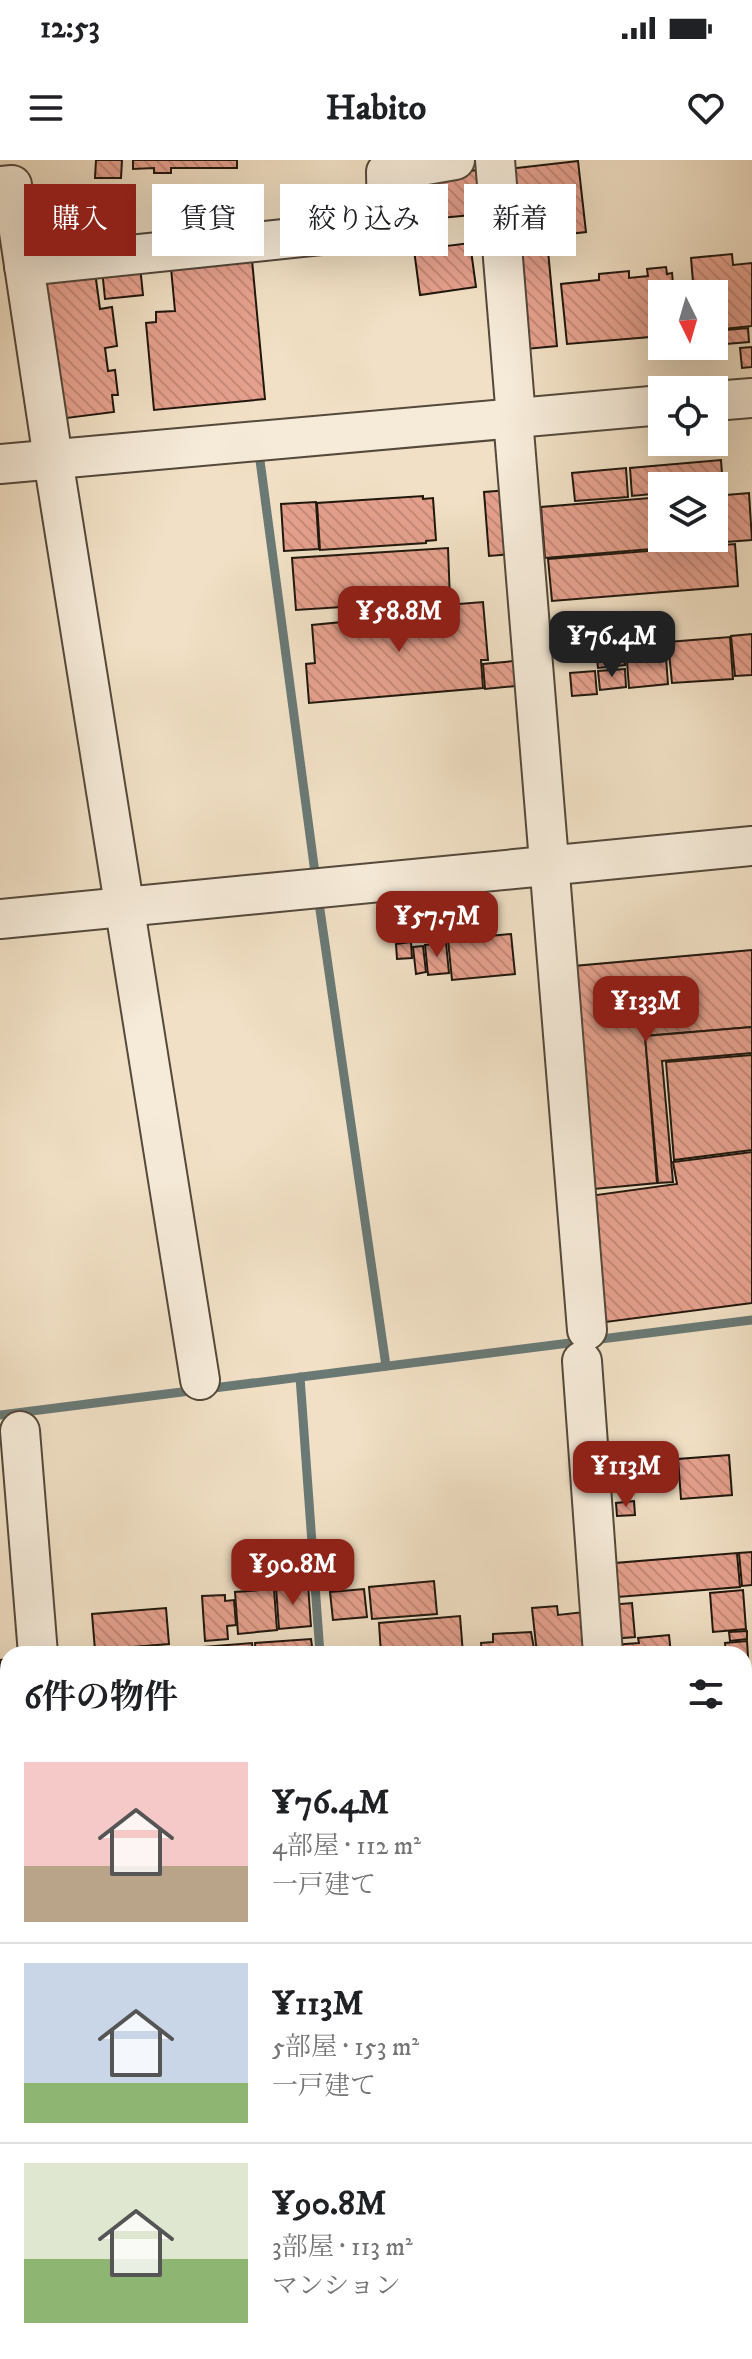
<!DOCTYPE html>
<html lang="ja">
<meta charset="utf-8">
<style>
body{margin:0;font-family:"IM FELL DW Pica","Noto Serif JP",serif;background:#f2f2f2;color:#202124;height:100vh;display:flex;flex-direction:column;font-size:30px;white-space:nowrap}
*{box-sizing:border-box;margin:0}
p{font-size:26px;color:#757577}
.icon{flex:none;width:44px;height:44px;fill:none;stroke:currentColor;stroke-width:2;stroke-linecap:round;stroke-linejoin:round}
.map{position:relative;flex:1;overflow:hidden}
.details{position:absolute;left:0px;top:1486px;width:752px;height:714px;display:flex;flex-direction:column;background:#fff;border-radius:24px 24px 0 0;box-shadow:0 8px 32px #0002}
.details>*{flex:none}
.banner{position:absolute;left:24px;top:24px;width:704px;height:72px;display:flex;gap:16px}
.needle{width:52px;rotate:175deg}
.controls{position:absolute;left:648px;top:120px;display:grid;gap:16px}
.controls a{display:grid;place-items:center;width:80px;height:80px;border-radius:0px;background:#fff;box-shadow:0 8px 32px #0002;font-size:40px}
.price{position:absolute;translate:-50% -68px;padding:0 18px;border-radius:16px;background:#8f2418;color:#fff;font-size:26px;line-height:52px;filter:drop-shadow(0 2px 4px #0008)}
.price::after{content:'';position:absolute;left:50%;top:48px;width:24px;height:18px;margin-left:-12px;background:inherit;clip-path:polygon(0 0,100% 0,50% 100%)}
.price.current{background:#222;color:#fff}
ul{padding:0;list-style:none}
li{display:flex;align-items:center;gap:24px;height:200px;padding:0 24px}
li+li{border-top:2px solid #e0e0e0}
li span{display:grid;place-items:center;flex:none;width:224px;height:160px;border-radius:0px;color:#555}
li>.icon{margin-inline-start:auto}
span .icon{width:96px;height:96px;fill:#fffc;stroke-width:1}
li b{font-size:34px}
h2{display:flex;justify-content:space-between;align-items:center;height:96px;padding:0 24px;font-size:34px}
.tag{padding:0 28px;border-radius:0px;background:#fff;box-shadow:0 8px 32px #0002;font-size:28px;line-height:72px}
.tag.current{background:#8f2418;color:#fff}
.status{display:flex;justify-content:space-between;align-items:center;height:56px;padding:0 40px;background:#fff;direction:ltr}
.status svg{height:22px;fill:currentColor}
header{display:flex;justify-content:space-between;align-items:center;height:104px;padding:0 24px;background:#fff;font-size:36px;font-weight:700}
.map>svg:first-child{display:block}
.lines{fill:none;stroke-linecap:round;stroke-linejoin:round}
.stream{stroke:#6a7975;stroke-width:9}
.building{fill:url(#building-back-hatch);stroke:#1f170d;stroke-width:2}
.minor-casing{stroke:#54493b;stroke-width:42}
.minor{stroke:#f6ebd9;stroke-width:38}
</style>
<div class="status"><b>12:53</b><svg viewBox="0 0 49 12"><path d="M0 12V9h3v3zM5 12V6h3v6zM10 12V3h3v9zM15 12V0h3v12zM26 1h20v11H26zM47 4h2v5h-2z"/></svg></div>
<header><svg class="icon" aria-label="menu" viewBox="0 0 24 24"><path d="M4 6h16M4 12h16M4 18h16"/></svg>Habito<svg class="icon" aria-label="heart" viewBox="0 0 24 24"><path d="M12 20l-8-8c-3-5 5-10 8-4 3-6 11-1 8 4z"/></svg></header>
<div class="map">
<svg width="752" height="2199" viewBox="0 0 752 2199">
<defs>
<pattern id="building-back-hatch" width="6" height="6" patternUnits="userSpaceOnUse" patternTransform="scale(2)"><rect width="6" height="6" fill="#e6a18e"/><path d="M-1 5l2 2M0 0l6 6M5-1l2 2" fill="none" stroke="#c58a79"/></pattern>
</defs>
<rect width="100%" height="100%" fill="#f1e0c5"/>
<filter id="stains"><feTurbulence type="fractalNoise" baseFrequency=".0025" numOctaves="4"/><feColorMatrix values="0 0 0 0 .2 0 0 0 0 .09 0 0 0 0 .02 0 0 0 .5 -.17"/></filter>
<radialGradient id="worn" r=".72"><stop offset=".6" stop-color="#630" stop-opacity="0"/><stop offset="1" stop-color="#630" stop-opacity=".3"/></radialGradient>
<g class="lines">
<g class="stream">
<path d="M259 293 315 713"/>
<path d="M319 743 386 1206"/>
<path d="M300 1217 320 1494"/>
<path d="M0 1255 752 1160"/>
<path d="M744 1523 752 1522"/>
<path d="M0 1577 8 1576"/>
<path d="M744 1813 752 1812"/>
<path d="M0 1873 8 1872"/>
<path d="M597 2192V2199"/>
</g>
</g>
<g class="building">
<path d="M96 0H122L121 18H95Z"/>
<path d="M133 0H237V8H171V13H154V8L133 9Z"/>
<path d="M578 1 586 72 516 80 508 9Z"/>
<path d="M489 9 493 53 430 59 426 15Z"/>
<path d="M424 18 427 48 400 51 397 21Z"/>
<path d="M547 80 557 186 526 189 516 83Z"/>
<path d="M470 83 476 127 420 135 414 90Z"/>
<path d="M732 94 733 105 752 103V166L714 170V134H694L691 98Z"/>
<path d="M252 100 265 239 154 250 146 163 156 162V152L175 151 171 108Z"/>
<path d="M140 106 143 135 105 139 102 109Z"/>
<path d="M666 107 667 114 672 113 674 134H662V176L567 184 561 124 599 120V114L629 111V118L648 116 647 109Z"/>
<path d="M95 112 100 149 112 147 117 186 105 188 108 211 115 210 118 235H112L114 252 59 259 40 120Z"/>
<path d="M748 168 749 182 714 185V171Z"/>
<path d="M752 187V207L742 208 740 188Z"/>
<path d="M721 300 723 328 662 326V333L632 336 630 308Z"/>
<path d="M626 308 628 337 575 341 572 313Z"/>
<path d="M509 330 514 394 489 396 484 332Z"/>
<path d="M749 333 752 380 700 384V378H714V336Z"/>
<path d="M423 336V339L433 338 436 380 426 381V383L320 390 317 343Z"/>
<path d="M662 337V378H698L699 385 545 398 541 347Z"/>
<path d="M316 342 319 389 284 391 281 344Z"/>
<path d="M735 384 738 426 552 441 548 399Z"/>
<path d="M448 388 450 440 296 450 292 398Z"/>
<path d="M483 442 488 500H481L483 528 309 543 306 504 315 503 312 465 373 459 372 451Z"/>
<path d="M752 474V515L735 516 731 476Z"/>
<path d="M730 477 733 519 672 523 668 482Z"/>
<path d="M623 483 625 505 598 508 596 486Z"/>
<path d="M665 484 668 524 629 528 626 488Z"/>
<path d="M525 500 527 525 485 529 483 504Z"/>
<path d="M625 509 626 527 600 530 598 511Z"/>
<path d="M595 511 597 534 572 536 570 513Z"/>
<path d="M465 733 470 777 460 778V772L442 774 438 736Z"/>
<path d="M511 774 515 814 452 820 448 780Z"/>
<path d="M411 782 412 798 397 799 396 784Z"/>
<path d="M446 783 449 813 428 815 425 785Z"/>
<path d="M423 786 426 812 416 814 413 787Z"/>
<path d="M752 790V867L645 876 657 1023 594 1029 574 806Z"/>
<path d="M752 867V893L662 901 673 1022 658 1023 645 876Z"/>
<path d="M752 895V990L674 1000 666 902Z"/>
<path d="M752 992V1143L606 1162 589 1036 677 1024 673 1002Z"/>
<path d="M729 1295 732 1335 681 1339 678 1299Z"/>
<path d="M629 1307 630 1325 607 1326 605 1309Z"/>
<path d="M634 1341 635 1355 617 1356 616 1343Z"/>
<path d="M752 1392V1425L742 1426 739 1393Z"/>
<path d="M737 1393 740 1427 618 1437 615 1403Z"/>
<path d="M434 1421 437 1454 372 1459 369 1427Z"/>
<path d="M308 1425 311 1466 279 1469 276 1427Z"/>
<path d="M274 1429 277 1470 238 1474 235 1432Z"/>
<path d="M364 1429 367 1457 333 1460 330 1432Z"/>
<path d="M743 1430 746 1469 713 1472 710 1433Z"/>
<path d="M225 1435V1441L234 1440 236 1465 227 1466 228 1479 205 1481 202 1436Z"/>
<path d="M632 1443 635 1477 612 1479 609 1445Z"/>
<path d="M557 1446 558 1455 593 1451 597 1492 537 1494 532 1448Z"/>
<path d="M166 1448 169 1484 95 1490 92 1454Z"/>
<path d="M460 1456 463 1494H381L379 1463Z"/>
<path d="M747 1471V1479L730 1481 729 1472Z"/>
<path d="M531 1472 535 1494H482L481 1483 493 1482V1474Z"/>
<path d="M669 1475 671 1494H613L612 1485 639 1483 638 1478Z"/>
<path d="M311 1479 313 1494H256L255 1483Z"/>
<path d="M747 1481 749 1512 744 1513V1494H726L725 1483Z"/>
<path d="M252 1483 253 1494H191V1488Z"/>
<path d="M189 1487V1494H148L147 1491Z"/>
<path d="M8 1499V1564L0 1565V1500Z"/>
</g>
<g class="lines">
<g class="minor-casing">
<g id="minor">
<path d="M495 0 516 258"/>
<path d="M0 26 12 25 53 299 200 1220"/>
<path d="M24 106 379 69 387 59 386 12 455 0"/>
<path d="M714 241 752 238"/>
<path d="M513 258 587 1170"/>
<path d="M0 304 662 245"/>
<path d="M0 759 752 686"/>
<path d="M582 1201 603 1494"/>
<path d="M20 1271 38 1494"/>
<path d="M744 1544 752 1543"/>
<path d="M0 1598 8 1597"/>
<path d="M744 2072H752"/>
<path d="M0 2140 8 2139"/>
<path d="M123 2192 124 2199"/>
</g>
</g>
<use href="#minor" class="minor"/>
</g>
<rect width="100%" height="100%" filter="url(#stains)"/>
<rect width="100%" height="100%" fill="url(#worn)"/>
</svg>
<div class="controls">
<a><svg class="needle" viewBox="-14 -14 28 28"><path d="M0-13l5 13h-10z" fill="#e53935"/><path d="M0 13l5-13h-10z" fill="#757577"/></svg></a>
<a><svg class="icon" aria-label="locate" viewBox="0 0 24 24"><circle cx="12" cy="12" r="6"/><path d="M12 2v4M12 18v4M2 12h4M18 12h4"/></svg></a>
<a><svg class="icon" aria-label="layers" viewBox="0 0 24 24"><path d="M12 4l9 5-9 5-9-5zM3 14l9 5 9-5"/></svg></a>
</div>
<b class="price" style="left:399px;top:494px">¥58.8M</b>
<b class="price current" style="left:612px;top:519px">¥76.4M</b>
<b class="price" style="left:437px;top:799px">¥57.7M</b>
<b class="price" style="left:646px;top:884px">¥133M</b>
<b class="price" style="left:626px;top:1349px">¥113M</b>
<b class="price" style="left:293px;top:1447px">¥90.8M</b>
<div class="banner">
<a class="tag current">購入</a>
<a class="tag">賃貸</a>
<a class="tag">絞り込み</a>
<a class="tag">新着</a>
</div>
<section class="details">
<h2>6件の物件<svg class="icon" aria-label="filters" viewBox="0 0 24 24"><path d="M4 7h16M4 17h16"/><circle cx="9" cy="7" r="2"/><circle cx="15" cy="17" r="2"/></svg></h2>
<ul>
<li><span style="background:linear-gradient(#f6c9c9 65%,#b9a48a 0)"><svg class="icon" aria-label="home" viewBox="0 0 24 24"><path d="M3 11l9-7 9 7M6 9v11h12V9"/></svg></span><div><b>¥76.4M</b><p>4部屋 · 112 m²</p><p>一戸建て</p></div></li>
<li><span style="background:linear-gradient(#c9d6e8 75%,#8fb573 0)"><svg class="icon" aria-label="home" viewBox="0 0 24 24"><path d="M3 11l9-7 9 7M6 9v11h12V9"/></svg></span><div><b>¥113M</b><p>5部屋 · 153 m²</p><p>一戸建て</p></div></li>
<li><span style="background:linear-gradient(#dfe7d0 60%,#8fb573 0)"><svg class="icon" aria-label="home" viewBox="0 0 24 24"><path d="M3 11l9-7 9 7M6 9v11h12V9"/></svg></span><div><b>¥90.8M</b><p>3部屋 · 113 m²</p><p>マンション</p></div></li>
</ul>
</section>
</div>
